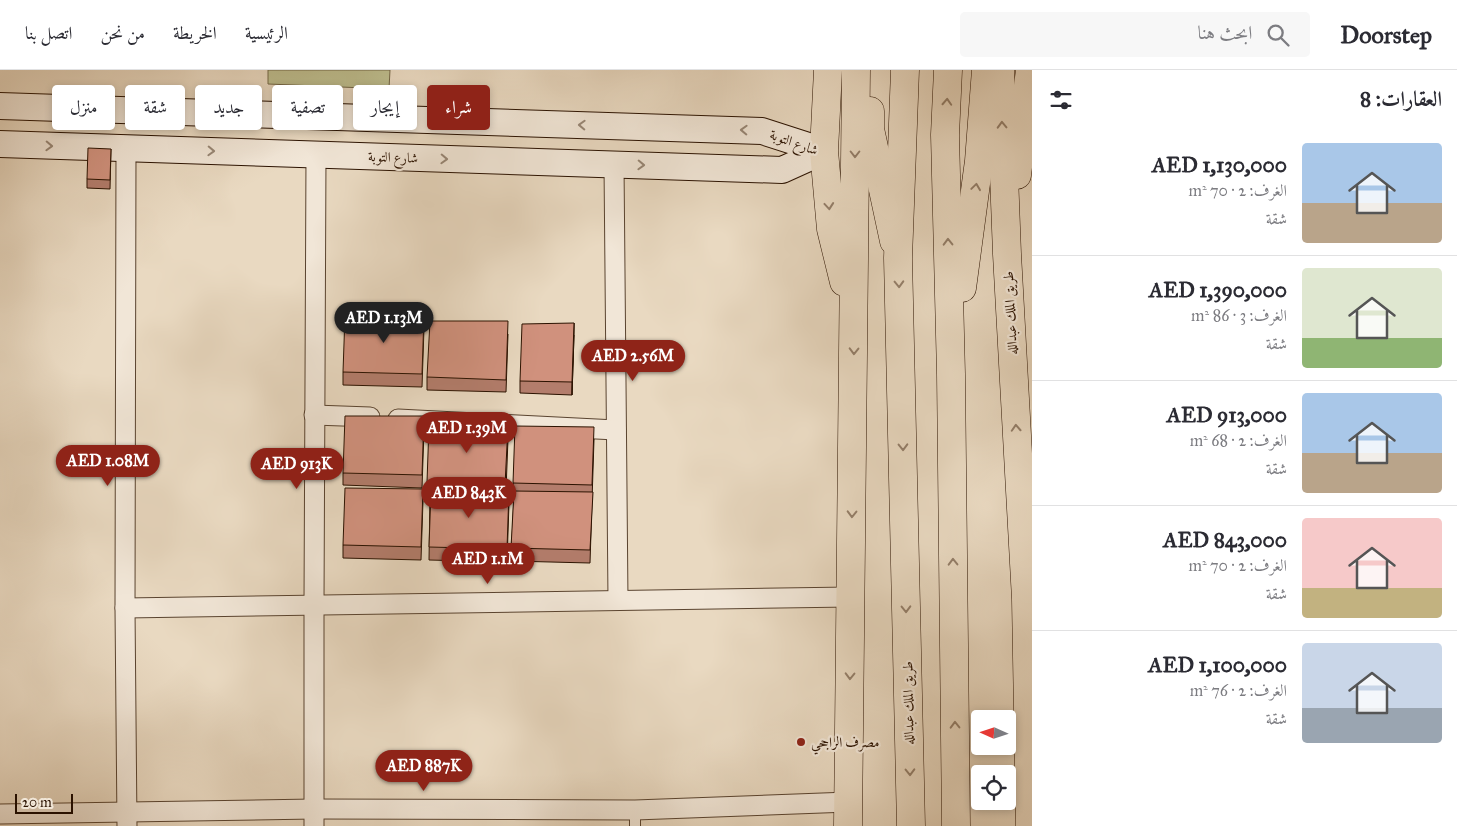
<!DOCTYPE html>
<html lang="ar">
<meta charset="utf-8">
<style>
body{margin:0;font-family:"IM FELL Great Primer",Amiri,serif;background:#f7f7f7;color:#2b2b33;direction:rtl;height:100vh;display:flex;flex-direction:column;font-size:19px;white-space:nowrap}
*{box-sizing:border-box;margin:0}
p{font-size:16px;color:#7c7c81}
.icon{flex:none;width:28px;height:28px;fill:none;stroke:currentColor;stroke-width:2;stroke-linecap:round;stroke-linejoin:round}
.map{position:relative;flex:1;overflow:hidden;direction:ltr}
.drawer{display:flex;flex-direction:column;background:#fff;width:425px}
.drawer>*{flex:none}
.top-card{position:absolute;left:15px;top:15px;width:475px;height:45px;direction:rtl;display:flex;gap:10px}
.needle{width:32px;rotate:273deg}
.buttons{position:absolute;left:971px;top:640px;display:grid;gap:10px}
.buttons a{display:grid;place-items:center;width:45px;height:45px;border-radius:5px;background:#fff;box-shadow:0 2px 8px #0003;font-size:25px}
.scale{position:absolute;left:15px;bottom:12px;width:58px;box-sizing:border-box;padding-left:5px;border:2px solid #2b1200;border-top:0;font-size:14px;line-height:18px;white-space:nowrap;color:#2b1200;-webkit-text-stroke:4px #f1e6d7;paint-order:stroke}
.price{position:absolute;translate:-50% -42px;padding:0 11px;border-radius:18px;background:#8f2418;color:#fff;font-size:16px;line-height:32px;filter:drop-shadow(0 1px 2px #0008)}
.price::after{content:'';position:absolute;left:50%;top:30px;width:15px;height:11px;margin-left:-8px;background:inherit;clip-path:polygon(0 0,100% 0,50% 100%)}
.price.selected{background:#222;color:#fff}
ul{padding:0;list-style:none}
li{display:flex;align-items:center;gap:15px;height:125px;padding:0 15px}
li+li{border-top:1px solid #e1e1e2}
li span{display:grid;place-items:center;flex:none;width:140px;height:100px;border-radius:5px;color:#555}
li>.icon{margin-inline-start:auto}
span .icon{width:60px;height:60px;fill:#fffc;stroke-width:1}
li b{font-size:21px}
h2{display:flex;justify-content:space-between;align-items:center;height:60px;padding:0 15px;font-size:21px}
.chip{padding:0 18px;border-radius:5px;background:#fff;box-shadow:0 2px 8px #0003;font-size:18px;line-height:45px}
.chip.selected{background:#8f2418;color:#fff}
header{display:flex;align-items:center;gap:30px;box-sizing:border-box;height:70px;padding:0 25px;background:#fff;border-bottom:1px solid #e1e1e2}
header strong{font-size:24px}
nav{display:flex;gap:28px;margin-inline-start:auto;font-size:18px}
.search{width:350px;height:45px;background:#f7f7f7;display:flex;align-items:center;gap:12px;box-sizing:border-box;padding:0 18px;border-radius:5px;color:#7c7c81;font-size:19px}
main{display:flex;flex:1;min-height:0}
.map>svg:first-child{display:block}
.pitch{fill:#bdbd8e;stroke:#746847}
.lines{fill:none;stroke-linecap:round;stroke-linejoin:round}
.service-casing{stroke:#5a4430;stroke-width:12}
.minor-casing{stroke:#5a4430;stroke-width:21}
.secondary-casing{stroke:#2b1200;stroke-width:28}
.primary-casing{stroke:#2b1200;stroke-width:29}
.trunk-casing{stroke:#2b1200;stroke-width:29}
.service{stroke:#f1e6d7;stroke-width:10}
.minor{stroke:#f1e6d7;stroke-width:19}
.secondary{stroke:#f1e6d7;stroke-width:26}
.primary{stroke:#e9d9c1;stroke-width:28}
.trunk{stroke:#e9d9c1;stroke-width:28}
.wall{fill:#b37d6c;stroke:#2b1200}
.shaded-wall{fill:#926658;stroke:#2b1200}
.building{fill:#d0917d;stroke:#2b1200}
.oneway{stroke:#947f6a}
.oneway2{stroke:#988776}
.poi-dot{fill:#8f2418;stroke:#f1e6d7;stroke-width:2}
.labels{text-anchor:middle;stroke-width:4.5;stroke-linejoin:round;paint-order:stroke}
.street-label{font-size:14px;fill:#2b1200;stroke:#f1e6d7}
.poi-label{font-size:14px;fill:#2b1200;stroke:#f1e6d7;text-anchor:start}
</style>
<header>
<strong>Doorstep</strong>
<div class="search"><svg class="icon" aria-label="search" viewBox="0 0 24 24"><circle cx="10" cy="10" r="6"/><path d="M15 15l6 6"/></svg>ابحث هنا</div>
<nav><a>الرئيسية</a><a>الخريطة</a><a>من نحن</a><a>اتصل بنا</a></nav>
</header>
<main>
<section class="drawer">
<h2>العقارات: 8<svg class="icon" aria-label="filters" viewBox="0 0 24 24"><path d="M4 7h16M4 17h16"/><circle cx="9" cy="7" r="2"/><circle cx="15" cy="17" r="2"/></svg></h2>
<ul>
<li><span style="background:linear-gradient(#a9c7e8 60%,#b9a48a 0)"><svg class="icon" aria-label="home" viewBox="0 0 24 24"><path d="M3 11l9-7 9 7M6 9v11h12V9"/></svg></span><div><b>AED 1,130,000</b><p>الغرف: 2 · 70 m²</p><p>شقة</p></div></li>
<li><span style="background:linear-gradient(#dfe7d0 70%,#8fb573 0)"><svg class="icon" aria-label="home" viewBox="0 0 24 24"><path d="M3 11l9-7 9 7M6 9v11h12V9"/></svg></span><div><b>AED 1,390,000</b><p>الغرف: 3 · 86 m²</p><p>شقة</p></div></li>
<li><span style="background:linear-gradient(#a9c7e8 60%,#b9a48a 0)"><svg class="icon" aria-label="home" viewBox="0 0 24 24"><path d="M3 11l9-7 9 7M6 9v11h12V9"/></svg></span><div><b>AED 913,000</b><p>الغرف: 2 · 68 m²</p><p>شقة</p></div></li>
<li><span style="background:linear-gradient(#f6c9c9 70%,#c2b280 0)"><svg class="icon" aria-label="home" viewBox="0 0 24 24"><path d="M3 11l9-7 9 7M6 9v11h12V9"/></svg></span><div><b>AED 843,000</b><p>الغرف: 2 · 70 m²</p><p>شقة</p></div></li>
<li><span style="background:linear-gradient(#c9d6e8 65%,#9aa5b1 0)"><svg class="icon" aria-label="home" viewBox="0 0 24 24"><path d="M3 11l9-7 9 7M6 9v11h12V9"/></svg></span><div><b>AED 1,100,000</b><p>الغرف: 2 · 76 m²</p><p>شقة</p></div></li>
</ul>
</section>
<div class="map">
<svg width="1032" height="756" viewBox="0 0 1032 756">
<rect width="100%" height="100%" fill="#e9d9c1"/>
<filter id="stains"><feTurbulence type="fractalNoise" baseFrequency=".004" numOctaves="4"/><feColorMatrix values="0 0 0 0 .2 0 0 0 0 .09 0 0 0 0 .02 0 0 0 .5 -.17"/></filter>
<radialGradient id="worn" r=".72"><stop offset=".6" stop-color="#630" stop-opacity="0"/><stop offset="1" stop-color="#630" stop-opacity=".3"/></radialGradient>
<path class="pitch" d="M268 0H390L389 19 268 14Z"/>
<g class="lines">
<g class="service-casing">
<path id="service" d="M635 756V740"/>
</g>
<g class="minor-casing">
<g id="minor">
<path d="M126 78 125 538 127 756"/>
<path d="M614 94 618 530"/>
<path d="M314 345 370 347"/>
<path d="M398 349 616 360"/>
<path d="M125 538 851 527"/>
<path d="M0 744 314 739 635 740 849 732"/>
<path d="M314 756V534L316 85"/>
</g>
</g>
<g class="secondary-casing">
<g id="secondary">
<path d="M0 36 762 61 824 81"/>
<path d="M0 74 782 100 824 81"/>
</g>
</g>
<g class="primary-casing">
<g id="primary">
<path d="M828 0 824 81 831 159 844 212"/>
<path d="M1000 0 1007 184 1026 529 1030 756"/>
<path d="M870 41V59L894 171"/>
<path d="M1017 105 1030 0"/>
<path d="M848 756 856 0"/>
</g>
</g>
<g class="trunk-casing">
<g id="trunk">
<path d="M905 0 898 188 911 756"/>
<path d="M948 0 945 65 951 304 956 756"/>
<path d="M962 218 979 91 986 0"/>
</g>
</g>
<use href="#service" class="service"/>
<use href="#minor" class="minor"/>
<use href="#secondary" class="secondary"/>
<use href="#primary" class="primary"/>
<use href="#trunk" class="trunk"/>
</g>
<g class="wall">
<path d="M111 79 110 119 87 118V109Z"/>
<path d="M424 258 422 317 343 315V302Z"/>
<path d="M508 264 506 322 427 320V307Z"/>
<path d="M574 265 572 325 520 323V311Z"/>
<path d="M424 359 422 418 343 415V403Z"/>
<path d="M508 369 506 420 509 433 507 492 429 490 430 425H427V412Z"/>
<path d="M594 369 590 493 511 491 514 426H513V413Z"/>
<path d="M423 431 421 490 343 488V475Z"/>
</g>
<path class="shaded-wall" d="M574 253V265L572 325V312Z"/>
<g class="building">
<path d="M88 78 111 79 110 110 87 109Z"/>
<path d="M345 245H424L422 304 343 302Z"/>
<path d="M430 251H508L506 310 427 307Z"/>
<path d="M574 253 572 312 520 311 522 254Z"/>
<path d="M345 346H424L422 405 343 403Z"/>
<path d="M429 355 508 356 505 415 427 412Z"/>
<path d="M515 356 594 357 592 415 513 413Z"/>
<path d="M345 418 423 419 421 477 343 475Z"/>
<path d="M431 420H509L507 479 429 477Z"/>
<path d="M514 421 593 422 590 480 511 478Z"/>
</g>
<defs><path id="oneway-chevron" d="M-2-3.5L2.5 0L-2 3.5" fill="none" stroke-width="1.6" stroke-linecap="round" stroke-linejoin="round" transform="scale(1.25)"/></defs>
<g class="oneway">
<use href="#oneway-chevron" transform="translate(947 32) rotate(-87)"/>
<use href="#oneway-chevron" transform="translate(1002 55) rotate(-92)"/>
<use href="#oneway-chevron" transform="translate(855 84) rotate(90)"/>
<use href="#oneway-chevron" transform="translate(976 117) rotate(-82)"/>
<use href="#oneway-chevron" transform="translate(829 136) rotate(85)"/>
<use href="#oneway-chevron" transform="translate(948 172) rotate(-91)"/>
<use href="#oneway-chevron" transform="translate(899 214) rotate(88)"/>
<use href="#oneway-chevron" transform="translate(854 281) rotate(91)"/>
<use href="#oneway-chevron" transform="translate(1016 358) rotate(-93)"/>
<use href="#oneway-chevron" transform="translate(903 377) rotate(89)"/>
<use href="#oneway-chevron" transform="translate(852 444) rotate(91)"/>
<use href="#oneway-chevron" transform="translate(953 492) rotate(-91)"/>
<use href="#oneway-chevron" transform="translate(906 539) rotate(89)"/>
<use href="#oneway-chevron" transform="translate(850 606) rotate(91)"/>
<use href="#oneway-chevron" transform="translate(955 655) rotate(-91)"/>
<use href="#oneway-chevron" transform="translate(910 702) rotate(89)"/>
</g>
<g class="oneway2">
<use href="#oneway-chevron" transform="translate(582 55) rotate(-178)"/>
<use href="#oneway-chevron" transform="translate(744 60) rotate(-178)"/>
<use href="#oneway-chevron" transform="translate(49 76) rotate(2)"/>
<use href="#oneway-chevron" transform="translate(211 81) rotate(2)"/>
<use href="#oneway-chevron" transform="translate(444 89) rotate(2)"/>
<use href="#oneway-chevron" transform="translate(641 95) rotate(2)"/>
</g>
<circle class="poi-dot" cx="801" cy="672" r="5"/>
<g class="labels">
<g class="street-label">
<text transform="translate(794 72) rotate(20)" y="5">شارع التوبة</text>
<text transform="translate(393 87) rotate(2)" y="5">شارع التوبة</text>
<text transform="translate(1010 243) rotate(-93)" y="5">طريق الملك عبدالله</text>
<text transform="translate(908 633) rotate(-91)" y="5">طريق الملك عبدالله</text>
</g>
<g class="poi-label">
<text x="811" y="677">مصرف الراجحي</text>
</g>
</g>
<rect width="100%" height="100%" filter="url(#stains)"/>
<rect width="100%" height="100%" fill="url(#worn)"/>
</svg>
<div class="buttons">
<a><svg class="needle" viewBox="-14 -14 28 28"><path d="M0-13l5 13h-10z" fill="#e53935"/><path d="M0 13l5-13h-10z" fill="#7c7c81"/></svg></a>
<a><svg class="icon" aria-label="locate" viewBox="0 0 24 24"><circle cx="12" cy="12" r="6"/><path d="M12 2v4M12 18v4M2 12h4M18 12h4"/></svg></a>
</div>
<div class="scale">20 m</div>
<b class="price selected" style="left:384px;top:274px">AED 1.13M</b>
<b class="price" style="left:633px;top:312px">AED 2.56M</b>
<b class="price" style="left:467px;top:384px">AED 1.39M</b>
<b class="price" style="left:108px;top:417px">AED 1.08M</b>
<b class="price" style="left:297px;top:420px">AED 913K</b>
<b class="price" style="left:469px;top:449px">AED 843K</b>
<b class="price" style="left:488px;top:515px">AED 1.1M</b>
<b class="price" style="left:424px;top:722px">AED 887K</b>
<div class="top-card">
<a class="chip selected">شراء</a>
<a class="chip">إيجار</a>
<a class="chip">تصفية</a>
<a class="chip">جديد</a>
<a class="chip">شقة</a>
<a class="chip">منزل</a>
</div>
</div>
</main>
